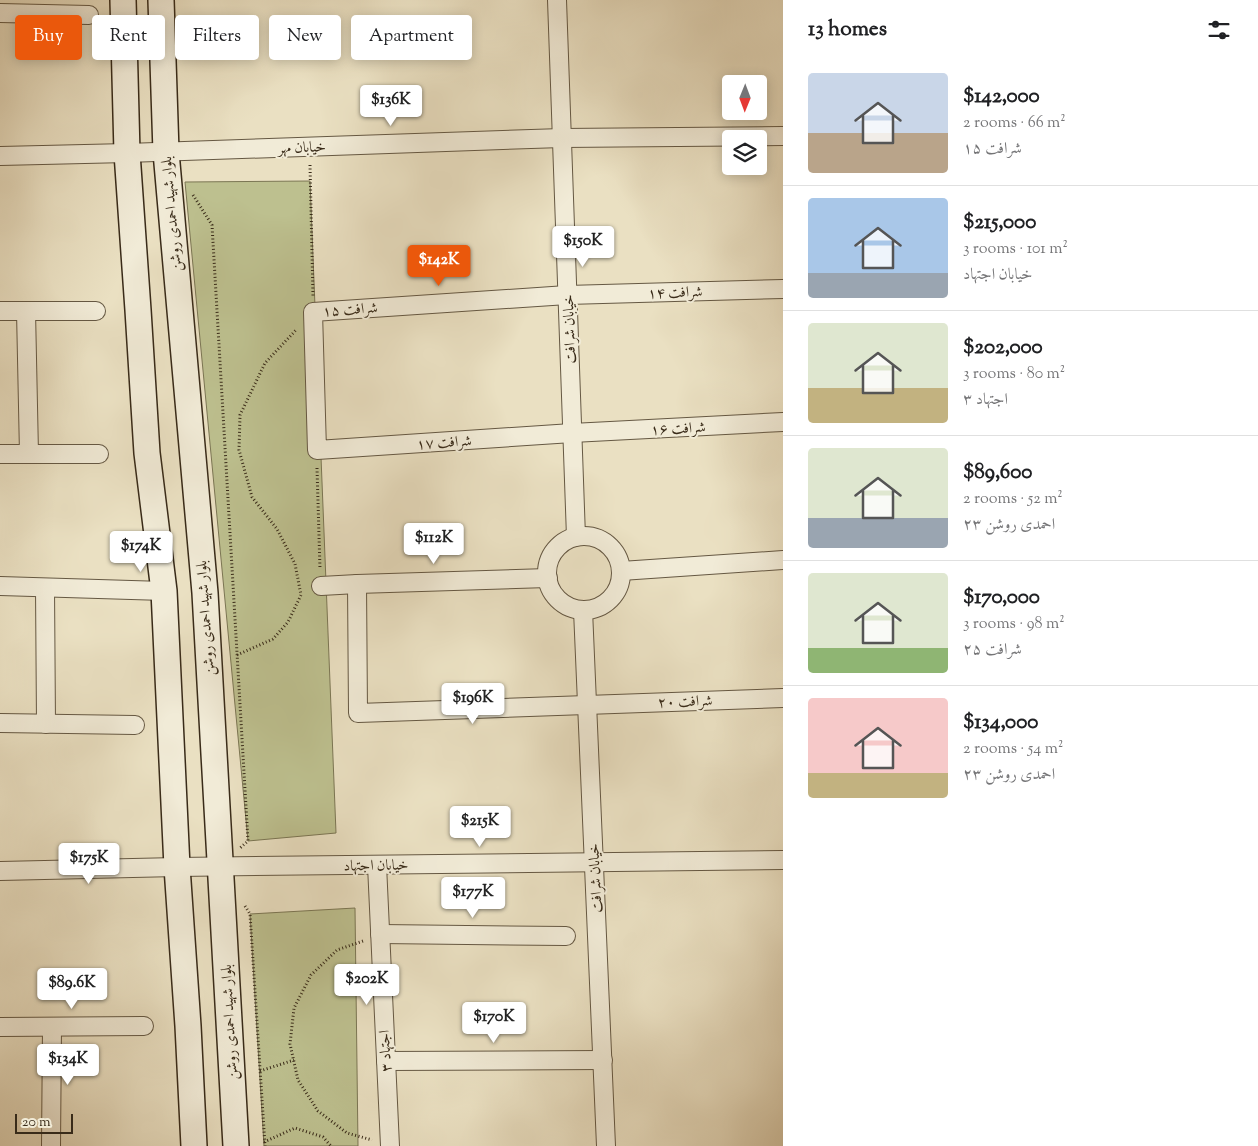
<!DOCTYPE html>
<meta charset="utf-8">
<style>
body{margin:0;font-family:"Sorts Mill Goudy",Amiri,serif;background:#f2f2f2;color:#202124;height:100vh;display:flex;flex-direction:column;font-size:19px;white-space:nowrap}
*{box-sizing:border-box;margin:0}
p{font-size:16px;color:#757577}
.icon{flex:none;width:28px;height:28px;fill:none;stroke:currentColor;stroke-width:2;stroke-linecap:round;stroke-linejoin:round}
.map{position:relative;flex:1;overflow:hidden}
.drawer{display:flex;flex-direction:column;background:#fff;width:475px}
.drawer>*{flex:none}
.guide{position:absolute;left:15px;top:15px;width:475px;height:45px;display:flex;gap:10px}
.needle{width:32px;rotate:181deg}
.tools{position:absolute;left:722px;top:75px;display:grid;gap:10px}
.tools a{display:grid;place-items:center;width:45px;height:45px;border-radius:5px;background:#fff;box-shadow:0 2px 12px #0003;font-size:25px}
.scale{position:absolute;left:15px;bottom:12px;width:58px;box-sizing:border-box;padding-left:5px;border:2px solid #392b19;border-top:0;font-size:14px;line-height:18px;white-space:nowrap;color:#392b19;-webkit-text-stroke:4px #f1ebd7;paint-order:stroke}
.price{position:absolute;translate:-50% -42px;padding:0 11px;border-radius:5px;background:#fff;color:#222;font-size:16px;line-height:32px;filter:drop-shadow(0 1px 2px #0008)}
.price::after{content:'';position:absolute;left:50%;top:30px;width:15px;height:11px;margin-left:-8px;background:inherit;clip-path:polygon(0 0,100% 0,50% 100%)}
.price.active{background:#ea580c;color:#fff}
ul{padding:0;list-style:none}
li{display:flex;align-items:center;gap:15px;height:125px;padding:0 25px}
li+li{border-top:1px solid #e0e0e0}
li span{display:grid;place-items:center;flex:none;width:140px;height:100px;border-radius:5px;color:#555}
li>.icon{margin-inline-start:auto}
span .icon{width:60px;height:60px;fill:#fffc;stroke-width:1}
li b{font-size:21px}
h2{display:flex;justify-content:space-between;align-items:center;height:60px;padding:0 25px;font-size:21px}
.chip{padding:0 18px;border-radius:5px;background:#fff;box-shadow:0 2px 12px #0003;font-size:18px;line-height:45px}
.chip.active{background:#ea580c;color:#fff}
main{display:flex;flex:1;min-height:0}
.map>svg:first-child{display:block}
.green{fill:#bdc08f;stroke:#7b7654}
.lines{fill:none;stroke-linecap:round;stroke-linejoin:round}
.minor-casing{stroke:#655843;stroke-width:20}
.secondary-casing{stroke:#392b19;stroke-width:28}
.path{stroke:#392b19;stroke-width:3;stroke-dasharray:1 2.5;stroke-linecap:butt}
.minor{stroke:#f1ebd7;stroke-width:18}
.secondary{stroke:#f1ebd7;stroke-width:25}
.labels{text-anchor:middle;stroke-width:4;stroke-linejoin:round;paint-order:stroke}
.street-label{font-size:15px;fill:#392b19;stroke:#f1ebd7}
</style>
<main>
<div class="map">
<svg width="783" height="1146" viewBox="0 0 783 1146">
<rect width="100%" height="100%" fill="#eae0c2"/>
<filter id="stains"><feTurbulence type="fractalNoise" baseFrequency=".004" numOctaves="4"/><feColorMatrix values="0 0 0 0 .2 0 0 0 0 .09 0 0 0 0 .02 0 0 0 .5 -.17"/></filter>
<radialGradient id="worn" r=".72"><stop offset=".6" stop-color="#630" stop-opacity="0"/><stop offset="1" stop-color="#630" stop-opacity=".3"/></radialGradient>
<g class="green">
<path d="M310 181 336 833 248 841 185 182Z"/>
<path d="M355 908 358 1146H264L250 914Z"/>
</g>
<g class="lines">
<g class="minor-casing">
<g id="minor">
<path d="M557 0 576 537"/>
<path d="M0 13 89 15"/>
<path d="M0 156 127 153 562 138 783 136"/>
<path d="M783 289 567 295 313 312 317 450 572 433 783 422"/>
<path d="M0 311H96"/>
<path d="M26 311 29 454"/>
<path d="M0 454H99"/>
<circle cx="584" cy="573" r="37"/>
<path d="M621 571 783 560"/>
<path d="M357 584 358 713 783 698"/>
<path d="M0 586 164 591"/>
<path d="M321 586 357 584 548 578"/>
<path d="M45 588 46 724"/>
<path d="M583 610 606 1146"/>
<path d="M0 723 135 725"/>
<path d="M377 865 390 1146"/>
<path d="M0 871 177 867 783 860"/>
<path d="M380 934 566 936"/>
<path d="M0 1027 144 1026"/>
<path d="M386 1061 603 1060"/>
<path d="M51 1146 52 1027"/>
</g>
</g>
<g class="secondary-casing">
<g id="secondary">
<path d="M123 0 127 153 138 310 147 453 164 591 177 867 188 1026 194 1146"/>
<path d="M161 0 166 152 205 593 236 1146"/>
</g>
</g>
<g class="path">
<path d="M310 165 313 296"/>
<path d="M193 195 212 225 248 841 240 848"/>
<path d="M317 468 320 569"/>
<path d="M237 655 273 639 288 622 301 595 295 564 277 529 252 497 239 450 240 415 265 363 296 330"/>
<path d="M245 906 250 914 265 1146"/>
<path d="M363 941 337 950 311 975 294 1008 290 1044 298 1080 318 1111 347 1133 372 1140"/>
<path d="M260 1071 294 1060"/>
<path d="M264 1142 295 1128 323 1137 331 1146"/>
</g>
<use href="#minor" class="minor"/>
<use href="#secondary" class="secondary"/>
</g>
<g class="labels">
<g class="street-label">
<text transform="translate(302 147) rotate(-2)" y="5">خیابان مهر</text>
<text transform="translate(171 214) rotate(-95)" y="5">بلوار شهید احمدی روشن</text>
<text transform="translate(675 292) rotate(-2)" y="5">شرافت ۱۴</text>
<text transform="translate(350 309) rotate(-4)" y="5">شرافت ۱۵</text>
<text transform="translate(569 329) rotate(-92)" y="5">خیابان شرافت</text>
<text transform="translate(678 428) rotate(-3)" y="5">شرافت ۱۶</text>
<text transform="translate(444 442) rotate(-4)" y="5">شرافت ۱۷</text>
<text transform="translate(205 618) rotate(-94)" y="5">بلوار شهید احمدی روشن</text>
<text transform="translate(685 701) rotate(-2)" y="5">شرافت ۲۰</text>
<text transform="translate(376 865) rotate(-1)" y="5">خیابان اجتهاد</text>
<text transform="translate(595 878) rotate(-93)" y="5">خیابان شرافت</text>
<text transform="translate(229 1022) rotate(-93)" y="5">بلوار شهید احمدی روشن</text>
<text transform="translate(385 1051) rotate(-93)" y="5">اجتهاد ۳</text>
</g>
</g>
<rect width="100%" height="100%" filter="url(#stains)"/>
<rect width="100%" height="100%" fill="url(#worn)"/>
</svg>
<div class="tools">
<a><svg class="needle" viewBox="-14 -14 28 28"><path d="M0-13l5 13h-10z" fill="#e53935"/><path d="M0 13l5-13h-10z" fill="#757577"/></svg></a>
<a><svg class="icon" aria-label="layers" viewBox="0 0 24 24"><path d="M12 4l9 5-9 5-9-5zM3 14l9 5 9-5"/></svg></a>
</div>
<div class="scale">20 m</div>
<b class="price" style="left:391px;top:127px">$136K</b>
<b class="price" style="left:583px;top:268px">$150K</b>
<b class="price active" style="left:439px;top:287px">$142K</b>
<b class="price" style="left:434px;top:565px">$112K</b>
<b class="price" style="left:141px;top:573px">$174K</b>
<b class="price" style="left:473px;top:725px">$196K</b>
<b class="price" style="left:480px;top:848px">$215K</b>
<b class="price" style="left:89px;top:885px">$175K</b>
<b class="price" style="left:473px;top:919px">$177K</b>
<b class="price" style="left:367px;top:1006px">$202K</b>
<b class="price" style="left:72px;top:1010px">$89.6K</b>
<b class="price" style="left:494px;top:1044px">$170K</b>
<b class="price" style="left:68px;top:1086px">$134K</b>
<div class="guide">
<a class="chip active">Buy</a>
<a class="chip">Rent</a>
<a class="chip">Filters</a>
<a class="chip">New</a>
<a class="chip">Apartment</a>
</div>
</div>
<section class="drawer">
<h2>13 homes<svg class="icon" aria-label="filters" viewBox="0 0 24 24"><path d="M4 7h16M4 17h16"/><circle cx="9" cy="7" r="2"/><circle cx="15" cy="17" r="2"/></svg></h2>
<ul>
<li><span style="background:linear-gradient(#c9d6e8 60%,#b9a48a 0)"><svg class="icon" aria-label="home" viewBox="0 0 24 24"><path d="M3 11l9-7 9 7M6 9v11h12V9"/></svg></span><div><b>$142,000</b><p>2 rooms · 66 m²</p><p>شرافت ۱۵</p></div></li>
<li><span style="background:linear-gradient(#a9c7e8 75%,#9aa5b1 0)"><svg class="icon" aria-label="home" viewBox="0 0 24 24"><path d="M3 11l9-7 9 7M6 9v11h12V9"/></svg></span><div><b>$215,000</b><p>3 rooms · 101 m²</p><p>خیابان اجتهاد</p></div></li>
<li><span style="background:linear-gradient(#dfe7d0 65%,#c2b280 0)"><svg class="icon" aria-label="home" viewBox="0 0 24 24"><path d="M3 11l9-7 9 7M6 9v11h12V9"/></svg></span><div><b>$202,000</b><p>3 rooms · 80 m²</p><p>اجتهاد ۳</p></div></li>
<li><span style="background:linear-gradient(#dfe7d0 70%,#9aa5b1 0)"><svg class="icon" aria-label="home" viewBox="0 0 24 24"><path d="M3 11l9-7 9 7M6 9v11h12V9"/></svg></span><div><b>$89,600</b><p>2 rooms · 52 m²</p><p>احمدی روشن ۲۳</p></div></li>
<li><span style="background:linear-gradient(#dfe7d0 75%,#8fb573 0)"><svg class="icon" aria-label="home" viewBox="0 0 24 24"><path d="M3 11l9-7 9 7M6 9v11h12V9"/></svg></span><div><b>$170,000</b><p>3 rooms · 98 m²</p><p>شرافت ۲۵</p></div></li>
<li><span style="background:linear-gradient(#f6c9c9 75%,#c2b280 0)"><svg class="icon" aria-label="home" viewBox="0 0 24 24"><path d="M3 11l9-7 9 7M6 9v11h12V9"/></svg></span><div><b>$134,000</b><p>2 rooms · 54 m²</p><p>احمدی روشن ۲۳</p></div></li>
</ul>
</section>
</main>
